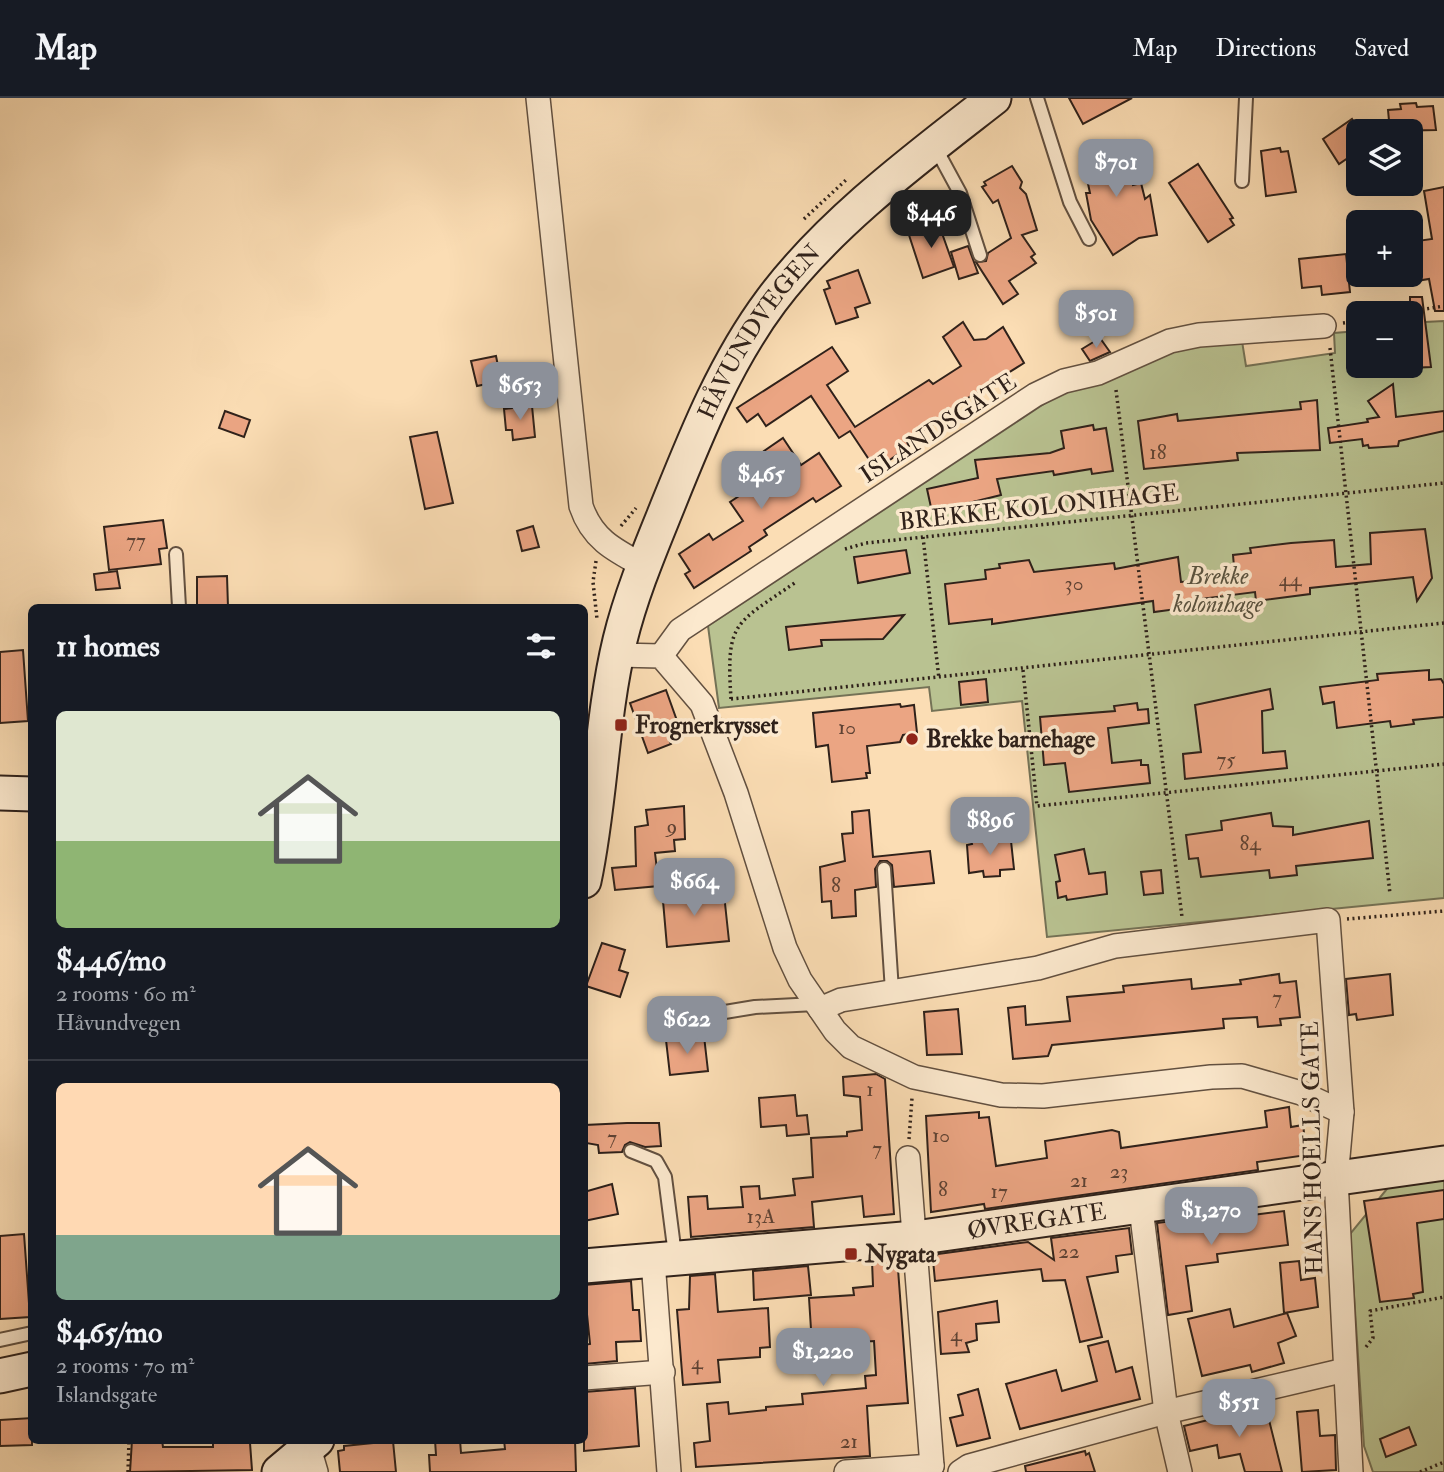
<!DOCTYPE html>
<meta charset="utf-8">
<style>
body{margin:0;font-family:"IM FELL Double Pica",serif;background:#242831;color:#f1f3f6;height:100vh;display:flex;flex-direction:column;font-size:26px;white-space:nowrap}
*{box-sizing:border-box;margin:0}
p{font-size:23px;color:#9ea1a6}
.icon{flex:none;width:38px;height:38px;fill:none;stroke:currentColor;stroke-width:2;stroke-linecap:round;stroke-linejoin:round}
.map{position:relative;flex:1;overflow:hidden}
.details{position:absolute;left:28px;top:506px;width:560px;height:840px;display:flex;flex-direction:column;background:#171b24;border-radius:10px;box-shadow:0 7px 28px #0002}
.details>*{flex:none}
.buttons{position:absolute;left:1346px;top:21px;display:grid;gap:14px}
.buttons a{display:grid;place-items:center;width:77px;height:77px;border-radius:10px;background:#171b24;box-shadow:0 7px 28px #0002;font-size:35px}
.price{position:absolute;translate:-50% -60px;padding:0 16px;border-radius:14px;background:#8c9099;color:#fff;font-size:23px;line-height:46px;filter:drop-shadow(0 2px 4px #0008)}
.price::after{content:'';position:absolute;left:50%;top:42px;width:21px;height:16px;margin-left:-10px;background:inherit;clip-path:polygon(0 0,100% 0,50% 100%)}
.price.selected{background:#222;color:#fff}
ul{padding:0;list-style:none}
li{display:grid;align-content:center;gap:14px;height:371px;padding:0 28px}
li+li{border-top:2px solid #363941}
li span{display:grid;place-items:center;height:217px;border-radius:10px;color:#555}
li>.icon{margin-inline-start:auto}
span .icon{width:126px;height:126px;fill:#fffc;stroke-width:1}
li b{font-size:30px}
h2{display:flex;justify-content:space-between;align-items:center;height:84px;padding:0 28px;font-size:30px}
header{display:flex;align-items:center;gap:42px;box-sizing:border-box;height:98px;padding:0 35px;background:#171b24;border-bottom:2px solid #363941}
header strong{font-size:33px}
nav{display:flex;gap:38px;margin-inline-start:auto;font-size:24px}
.map>svg:first-child{display:block}
.green{fill:#b9c291;stroke:#747256;stroke-width:2}
.building{fill:#eba583;stroke:#2f211a;stroke-width:2}
.lines{fill:none;stroke-linecap:round;stroke-linejoin:round}
.lane-casing{stroke:#625040;stroke-width:16}
.street-casing{stroke:#625040;stroke-width:26}
.secondary-casing{stroke:#2f211a;stroke-width:37}
.path{stroke:#2f211a;stroke-width:3.5;stroke-dasharray:2 3.5;stroke-linecap:butt}
.lane{stroke:#fce9ce;stroke-width:12}
.street{stroke:#fce9ce;stroke-width:23}
.secondary{stroke:#fce9ce;stroke-width:33}
.poi-dot{fill:#8f2418;stroke:#fce9ce;stroke-width:2.5}
.labels{text-anchor:middle;stroke-width:7;stroke-linejoin:round;paint-order:stroke}
.number-label{font-size:21px;fill:#5e4234}
.street-label{font-size:24px;fill:#2f211a;stroke:#fce9ce}
.park-label{font-size:24px;font-style:italic;fill:#58513e;stroke:#fce9ce}
.poi-label{font-size:24px;font-weight:bold;fill:#2f211a;stroke:#fce9ce;text-anchor:start}
</style>
<header>
<strong>Map</strong>
<nav><a>Map</a><a>Directions</a><a>Saved</a></nav>
</header>
<div class="map">
<svg width="1444" height="1374" viewBox="0 0 1444 1374">
<rect width="100%" height="100%" fill="#fbddb4"/>
<filter id="stains"><feTurbulence type="fractalNoise" baseFrequency=".00286" numOctaves="4"/><feColorMatrix values="0 0 0 0 .2 0 0 0 0 .09 0 0 0 0 .02 0 0 0 .5 -.17"/></filter>
<radialGradient id="worn" r=".72"><stop offset=".6" stop-color="#630" stop-opacity="0"/><stop offset="1" stop-color="#630" stop-opacity=".3"/></radialGradient>
<g class="green">
<path d="M1444 223V800L1047 839 1022 603 932 613 929 589 719 610 708 528 1062 294 1170 252 1242 243 1246 268 1335 255 1334 235 1358 233V268H1410L1425 224Z"/>
<path d="M1444 1079V1374H1373L1364 1348 1350 1136 1391 1086Z"/>
</g>
<g class="building">
<path d="M1069 0H1132L1083 26Z"/>
<path d="M1416 5 1417 9 1433 8 1436 32 1390 33 1388 12 1401 11 1400 6Z"/>
<path d="M1352 21 1358 31V53L1339 66 1323 41Z"/>
<path d="M1114 46 1115 54 1126 51 1133 87 1141 85 1145 101 1150 97 1157 137 1139 140 1113 157 1091 122 1086 95H1090L1081 53Z"/>
<path d="M1280 50 1281 54 1288 53 1296 94 1266 98 1261 53Z"/>
<path d="M1198 66 1233 120 1230 121 1234 127 1208 144 1169 85Z"/>
<path d="M1012 68 1022 84 1020 90 1026 96 1037 132 1022 137 1035 156 1031 159 1036 165 1009 183 1018 196 1003 206 976 164 986 163 988 155 1011 140 998 102 993 105 982 89 986 87 984 84Z"/>
<path d="M1444 89V213H1435L1429 181 1410 184V144L1432 141 1424 93Z"/>
<path d="M938 124 954 169 923 180 908 134Z"/>
<path d="M968 148 978 175 959 181 951 154Z"/>
<path d="M1346 156 1350 194 1322 197 1321 188 1302 190 1299 161Z"/>
<path d="M858 172 870 205 855 210 858 219 836 226 824 192 830 190 827 183Z"/>
<path d="M1410 199H1422L1431 269 1410 270Z"/>
<path d="M963 224 974 242 986 241 1003 229 1024 265 955 308 960 316 948 323 941 321 907 344 909 348 876 372 850 333 839 340 811 298 766 328 758 316 747 324 737 310 832 249 848 273 827 287 855 329 929 282 933 286 961 268 943 239Z"/>
<path d="M1100 240 1110 254 1090 263 1082 251Z"/>
<path d="M496 258 501 283 477 288 471 263Z"/>
<path d="M1393 286 1396 319 1444 313V333L1399 343 1398 348 1369 350 1368 347 1363 348 1362 341 1330 345 1328 330 1368 324 1367 321 1379 319 1368 303Z"/>
<path d="M1317 302 1320 352 1237 355 1238 362 1144 371 1138 323 1177 316 1178 323 1301 311 1300 304Z"/>
<path d="M532 308 535 339 513 342 512 332H506L504 311Z"/>
<path d="M225 313 250 322 244 339 219 330Z"/>
<path d="M1093 327 1094 332 1106 330 1113 373 1092 376 1091 371 1054 377 1053 373 997 381 1001 397 932 414 927 391 978 380 975 362 1050 355 1064 350 1061 333Z"/>
<path d="M437 334 453 405 425 411 410 339Z"/>
<path d="M783 340 801 367 819 355 841 388 816 404 813 400 764 432 767 437 749 449 751 453 694 490 685 476 690 473 679 456 709 436 713 442 743 423 730 404 777 373 764 353Z"/>
<path d="M163 422 167 450 159 451 161 466 109 472 104 429Z"/>
<path d="M533 428 539 449 522 453 517 433Z"/>
<path d="M1425 431 1432 480 1417 503 1413 479 1310 490V496L1256 503 1255 494 1176 504 1177 511 1154 514 1153 503 992 526V521L949 526 945 486 986 481 985 472 1000 470 999 466 1029 462 1034 474 1114 465 1115 471 1178 459 1181 484 1235 480 1233 457 1251 455 1250 450 1291 445 1334 442 1336 469 1371 466 1370 435Z"/>
<path d="M906 452 910 475 858 485 854 459Z"/>
<path d="M117 473 120 490 96 492 94 476Z"/>
<path d="M227 478 228 509H197V479Z"/>
<path d="M904 517 883 541 821 542 822 548 789 552 786 529Z"/>
<path d="M23 552 28 623 0 625V554Z"/>
<path d="M1429 572V582L1441 581 1444 586V619L1413 622 1414 626 1391 629 1390 623 1337 630 1334 604 1323 606 1320 589 1378 582 1377 576Z"/>
<path d="M986 581 988 604 961 607 959 584Z"/>
<path d="M1270 591 1273 611 1262 613 1263 655 1285 653 1287 670 1185 681 1183 656 1201 654 1195 607Z"/>
<path d="M666 592 681 634 668 639 671 646 648 655 630 605Z"/>
<path d="M1137 605 1138 612 1148 611 1149 625 1108 630 1112 665 1141 662V667H1148L1150 685 1069 694 1065 665 1044 667 1040 619 1115 613 1114 608Z"/>
<path d="M900 606 901 609 914 607 917 635 903 637 900 644 867 648 870 675H866L867 680 832 684 828 647 816 649 813 615Z"/>
<path d="M684 708 685 741 674 742 675 753 655 755 659 788 615 792 612 770 636 768 635 729 648 727 646 712Z"/>
<path d="M869 712 873 759 930 753 934 785 894 789 892 767 887 763H880L875 771 876 789 855 792 856 818 832 820 831 803 822 804 820 769 845 763 842 736 853 735 852 714Z"/>
<path d="M1271 715 1273 728 1293 729V737L1369 723 1373 760 1296 768 1297 777 1270 780 1269 772 1201 779 1198 760 1189 761 1186 737 1222 732 1221 723Z"/>
<path d="M996 740V744L1011 743 1014 771 1000 772V778L984 779 983 773 969 775 967 747 972 746 971 742Z"/>
<path d="M1084 751 1089 776 1105 774 1107 796 1067 802 1066 798 1058 800 1056 784 1060 783 1055 757Z"/>
<path d="M1161 772 1163 795 1144 797 1141 774Z"/>
<path d="M689 787 691 799 724 796 729 843 667 849 662 791Z"/>
<path d="M602 845 625 852 619 872 628 875 620 899 586 888Z"/>
<path d="M1279 876 1280 885 1296 883 1300 919 1280 921 1281 927 1258 929 1257 919 1223 921 1224 930 1052 947 1048 958 1013 961 1008 910 1025 908 1026 927 1070 923 1067 899 1124 894 1123 888 1191 881 1192 891 1241 886 1240 882Z"/>
<path d="M1390 876 1393 917 1357 922 1356 916 1349 917 1346 881Z"/>
<path d="M958 911 962 956 927 957 924 914Z"/>
<path d="M704 938 708 973 670 977 666 942Z"/>
<path d="M876 976 885 981 894 1116 864 1119 862 1098 812 1104 814 1129 691 1139 688 1099 707 1098 708 1111 743 1109 741 1089 759 1088 760 1101 795 1097 793 1081 813 1079 811 1040 847 1038V1034L862 1032 860 999 844 997 843 979Z"/>
<path d="M795 997 797 1018 807 1017 809 1036 787 1038 786 1027 761 1029 759 1000Z"/>
<path d="M1289 1009 1291 1029 1303 1027 1307 1057 1257 1064 1258 1072 985 1111 984 1106 931 1114 926 1018 979 1014V1020L989 1019 996 1068 1047 1060 1045 1043 1112 1032 1119 1034 1121 1050 1267 1029 1265 1013Z"/>
<path d="M627 1025H659L661 1048 645 1049 630 1044 625 1047 622 1054 599 1055 598 1047 586 1045 585 1027Z"/>
<path d="M612 1086 618 1116 584 1123V1094Z"/>
<path d="M1444 1092V1121L1417 1125 1423 1194 1413 1196 1414 1200 1380 1204 1364 1103Z"/>
<path d="M1284 1113 1288 1147 1217 1156 1218 1164 1186 1168 1192 1213 1168 1217 1157 1125 1225 1116 1229 1120Z"/>
<path d="M1129 1130 1132 1156 1116 1158 1118 1174 1087 1179 1102 1239 1080 1244 1065 1182 1043 1183 1041 1171 935 1183 933 1162 938 1156 1028 1144 1054 1162 1051 1140Z"/>
<path d="M24 1136 30 1219 0 1221V1138Z"/>
<path d="M888 1162 898 1171 908 1305 867 1308 870 1358 696 1369 694 1345 710 1343 707 1306 728 1304 729 1316 766 1312V1309L803 1306 802 1296 866 1290 865 1278 876 1277 874 1243 812 1247 809 1200 854 1197 853 1190 873 1188 872 1163Z"/>
<path d="M1299 1163 1301 1182 1315 1180 1318 1209 1284 1215 1280 1165Z"/>
<path d="M808 1168 811 1197 754 1202 753 1173Z"/>
<path d="M715 1176 718 1214 768 1210 770 1249 760 1250V1259L718 1262 720 1284 683 1287 677 1212 689 1211 690 1178Z"/>
<path d="M631 1183 633 1212H639L641 1243 616 1244 617 1263 584 1266V1247L590 1246 584 1187Z"/>
<path d="M997 1203 999 1224 976 1226 977 1242 966 1245 969 1254 941 1256 938 1214Z"/>
<path d="M1230 1211 1234 1229 1287 1215 1296 1238 1278 1245 1284 1265 1252 1274 1250 1267 1202 1278 1188 1221Z"/>
<path d="M1108 1243 1116 1274 1132 1269 1140 1301 1020 1331 1006 1286 1056 1272 1062 1293 1097 1283 1088 1248Z"/>
<path d="M635 1290 639 1348 584 1353V1294Z"/>
<path d="M978 1291 990 1340 957 1348 950 1320 963 1317 958 1297Z"/>
<path d="M1260 1309 1266 1310 1282 1374H1245L1240 1356 1219 1360 1217 1347 1190 1353 1184 1328Z"/>
<path d="M1318 1312 1320 1338 1335 1337 1336 1372 1302 1374 1297 1314Z"/>
<path d="M32 1320V1347L0 1348V1322Z"/>
<path d="M1409 1329 1416 1347 1386 1359 1380 1341Z"/>
<path d="M132 1342H162L163 1349H213V1342L250 1345 252 1372 130 1374Z"/>
<path d="M435 1342H460L461 1355 505 1351 504 1342H575L576 1374H430L429 1357H436Z"/>
<path d="M393 1343 396 1374H340L338 1353 344 1352V1348Z"/>
<path d="M1085 1353 1086 1357 1089 1355 1095 1374H1026L1025 1368Z"/>
</g>
<g class="lines">
<g class="lane-casing">
<g id="lane">
<path d="M1037 0 1070 104 1089 141"/>
<path d="M934 47 960 95 980 157"/>
<path d="M1242 83 1246 0"/>
<path d="M176 456 179 509"/>
<path d="M884 771 892 893"/>
<path d="M659 925 755 909 816 906"/>
<path d="M631 1053 656 1063 665 1079 675 1157"/>
<path d="M0 1242 32 1235"/>
</g>
</g>
<g class="street-casing">
<g id="street">
<path d="M538 0 581 408C592 441 614 452 644 468"/>
<path d="M617 557 661 558 702 606 736 695 785 850 800 882 835 933 851 949 914 979 1001 997 1043 998 1211 979 1242 978 1301 995 1342 1014"/>
<path d="M661 558 680 532 1035 297 1064 283 1098 275 1170 243 1199 237 1324 228"/>
<path d="M820 911 841 902 1038 870 1115 848 1328 822 1342 1014 1336 1081 1351 1374"/>
<path d="M908 1060 932 1368"/>
<path d="M1141 1110 1166 1314 1180 1374"/>
<path d="M653 1163 669 1374"/>
<path d="M584 1280 663 1274"/>
<path d="M309 1350 316 1374"/>
<path d="M846 1374 932 1368"/>
<path d="M960 1374 969 1368 1166 1314 1345 1272"/>
</g>
</g>
<g class="secondary-casing">
<g id="secondary">
<path d="M0 695 32 696"/>
<path id="s1" d="M584 783C601 703 601 621 620 542 631 497 649 454 666 412 695 340 724 266 771 203 829 125 917 60 994 0"/>
<path id="s2" d="M584 1168 915 1140 1444 1065"/>
<path d="M0 1278 32 1271"/>
<path d="M279 1374 317 1342"/>
</g>
</g>
<g class="path">
<path d="M804 121 847 81"/>
<path d="M1400 215 1444 208"/>
<path d="M1343 225 1358 223"/>
<path d="M1330 250 1390 796"/>
<path d="M1116 292 1182 819"/>
<path d="M621 428 636 410"/>
<path d="M923 439 939 581"/>
<path d="M845 451 866 445 1444 385"/>
<path d="M596 463 593 484 597 521"/>
<path d="M1023 572 1037 708 1444 666"/>
<path d="M731 601C726 523 734 527 796 484"/>
<path d="M731 601 1444 525"/>
<path d="M1347 821 1444 813"/>
<path d="M909 1041 912 1000"/>
<path d="M1366 1249 1373 1240 1370 1213 1444 1199"/>
<path d="M128 1374 129 1342"/>
<path d="M1420 1374 1444 1364"/>
</g>
<use href="#lane" class="lane"/>
<use href="#street" class="street"/>
<use href="#secondary" class="secondary"/>
</g>
<g class="poi-dot">
<rect x="614" y="620" width="14" height="14" rx="3.5"/>
<circle cx="912" cy="641" r="7"/>
<rect x="844" y="1149" width="14" height="14" rx="3.5"/>
</g>
<g class="labels">
<g class="number-label">
<text x="1158" y="361">18</text>
<text x="136" y="449">77</text>
<text x="1290" y="488">44</text>
<text x="1074" y="492">30</text>
<text x="847" y="636">10</text>
<text x="1226" y="668">75</text>
<text x="672" y="735">9</text>
<text x="1250" y="752">84</text>
<text x="836" y="794">8</text>
<text x="1277" y="906">7</text>
<text x="870" y="998">1</text>
<text x="941" y="1044">10</text>
<text x="612" y="1046">7</text>
<text x="877" y="1057">7</text>
<text x="1119" y="1080">23</text>
<text x="1079" y="1089">21</text>
<text x="943" y="1098">8</text>
<text x="999" y="1100">17</text>
<text x="761" y="1125">13A</text>
<text x="1069" y="1160">22</text>
<text x="956" y="1243">4</text>
<text x="697" y="1271">4</text>
<text x="849" y="1350">21</text>
</g>
<g class="street-label">
<text dy="8" stroke="none"><textPath href="#s1" startOffset="584">HÅVUNDVEGEN</textPath></text>
<text transform="translate(938 330) rotate(-33)" y="8">ISLANDSGATE</text>
<text transform="translate(1039 409) rotate(-6)" y="8">BREKKE KOLONIHAGE</text>
<text transform="translate(1312 1050) rotate(-91)" y="8">HANS HOELLS GATE</text>
<text dy="8" stroke="none"><textPath href="#s2" startOffset="455">ØVREGATE</textPath></text>
</g>
<g class="park-label">
<text x="1218" y="486">Brekke<tspan x="1218" dy="28">kolonihage</tspan></text>
</g>
<g class="poi-label">
<text x="635" y="635">Frognerkrysset</text>
<text x="926" y="649">Brekke barnehage</text>
<text x="865" y="1164">Nygata</text>
</g>
</g>
<rect width="100%" height="100%" filter="url(#stains)"/>
<rect width="100%" height="100%" fill="url(#worn)"/>
</svg>
<div class="buttons">
<a><svg class="icon" aria-label="layers" viewBox="0 0 24 24"><path d="M12 4l9 5-9 5-9-5zM3 14l9 5 9-5"/></svg></a>
<a>+</a>
<a>−</a>
</div>
<b class="price" style="left:1116px;top:101px">$701</b>
<b class="price selected" style="left:931px;top:152px">$446</b>
<b class="price" style="left:1096px;top:252px">$501</b>
<b class="price" style="left:520px;top:324px">$653</b>
<b class="price" style="left:761px;top:413px">$465</b>
<b class="price" style="left:990px;top:759px">$896</b>
<b class="price" style="left:694px;top:820px">$664</b>
<b class="price" style="left:687px;top:958px">$622</b>
<b class="price" style="left:1211px;top:1149px">$1,270</b>
<b class="price" style="left:823px;top:1290px">$1,220</b>
<b class="price" style="left:1239px;top:1341px">$551</b>
<section class="details">
<h2>11 homes<svg class="icon" aria-label="filters" viewBox="0 0 24 24"><path d="M4 7h16M4 17h16"/><circle cx="9" cy="7" r="2"/><circle cx="15" cy="17" r="2"/></svg></h2>
<ul>
<li><span style="background:linear-gradient(#dfe7d0 60%,#8fb573 0)"><svg class="icon" aria-label="home" viewBox="0 0 24 24"><path d="M3 11l9-7 9 7M6 9v11h12V9"/></svg></span><div><b>$446/mo</b><p>2 rooms · 60 m²</p><p>Håvundvegen</p></div></li>
<li><span style="background:linear-gradient(#ffd9b3 70%,#7fa58c 0)"><svg class="icon" aria-label="home" viewBox="0 0 24 24"><path d="M3 11l9-7 9 7M6 9v11h12V9"/></svg></span><div><b>$465/mo</b><p>2 rooms · 70 m²</p><p>Islandsgate</p></div></li>
</ul>
</section>
</div>
